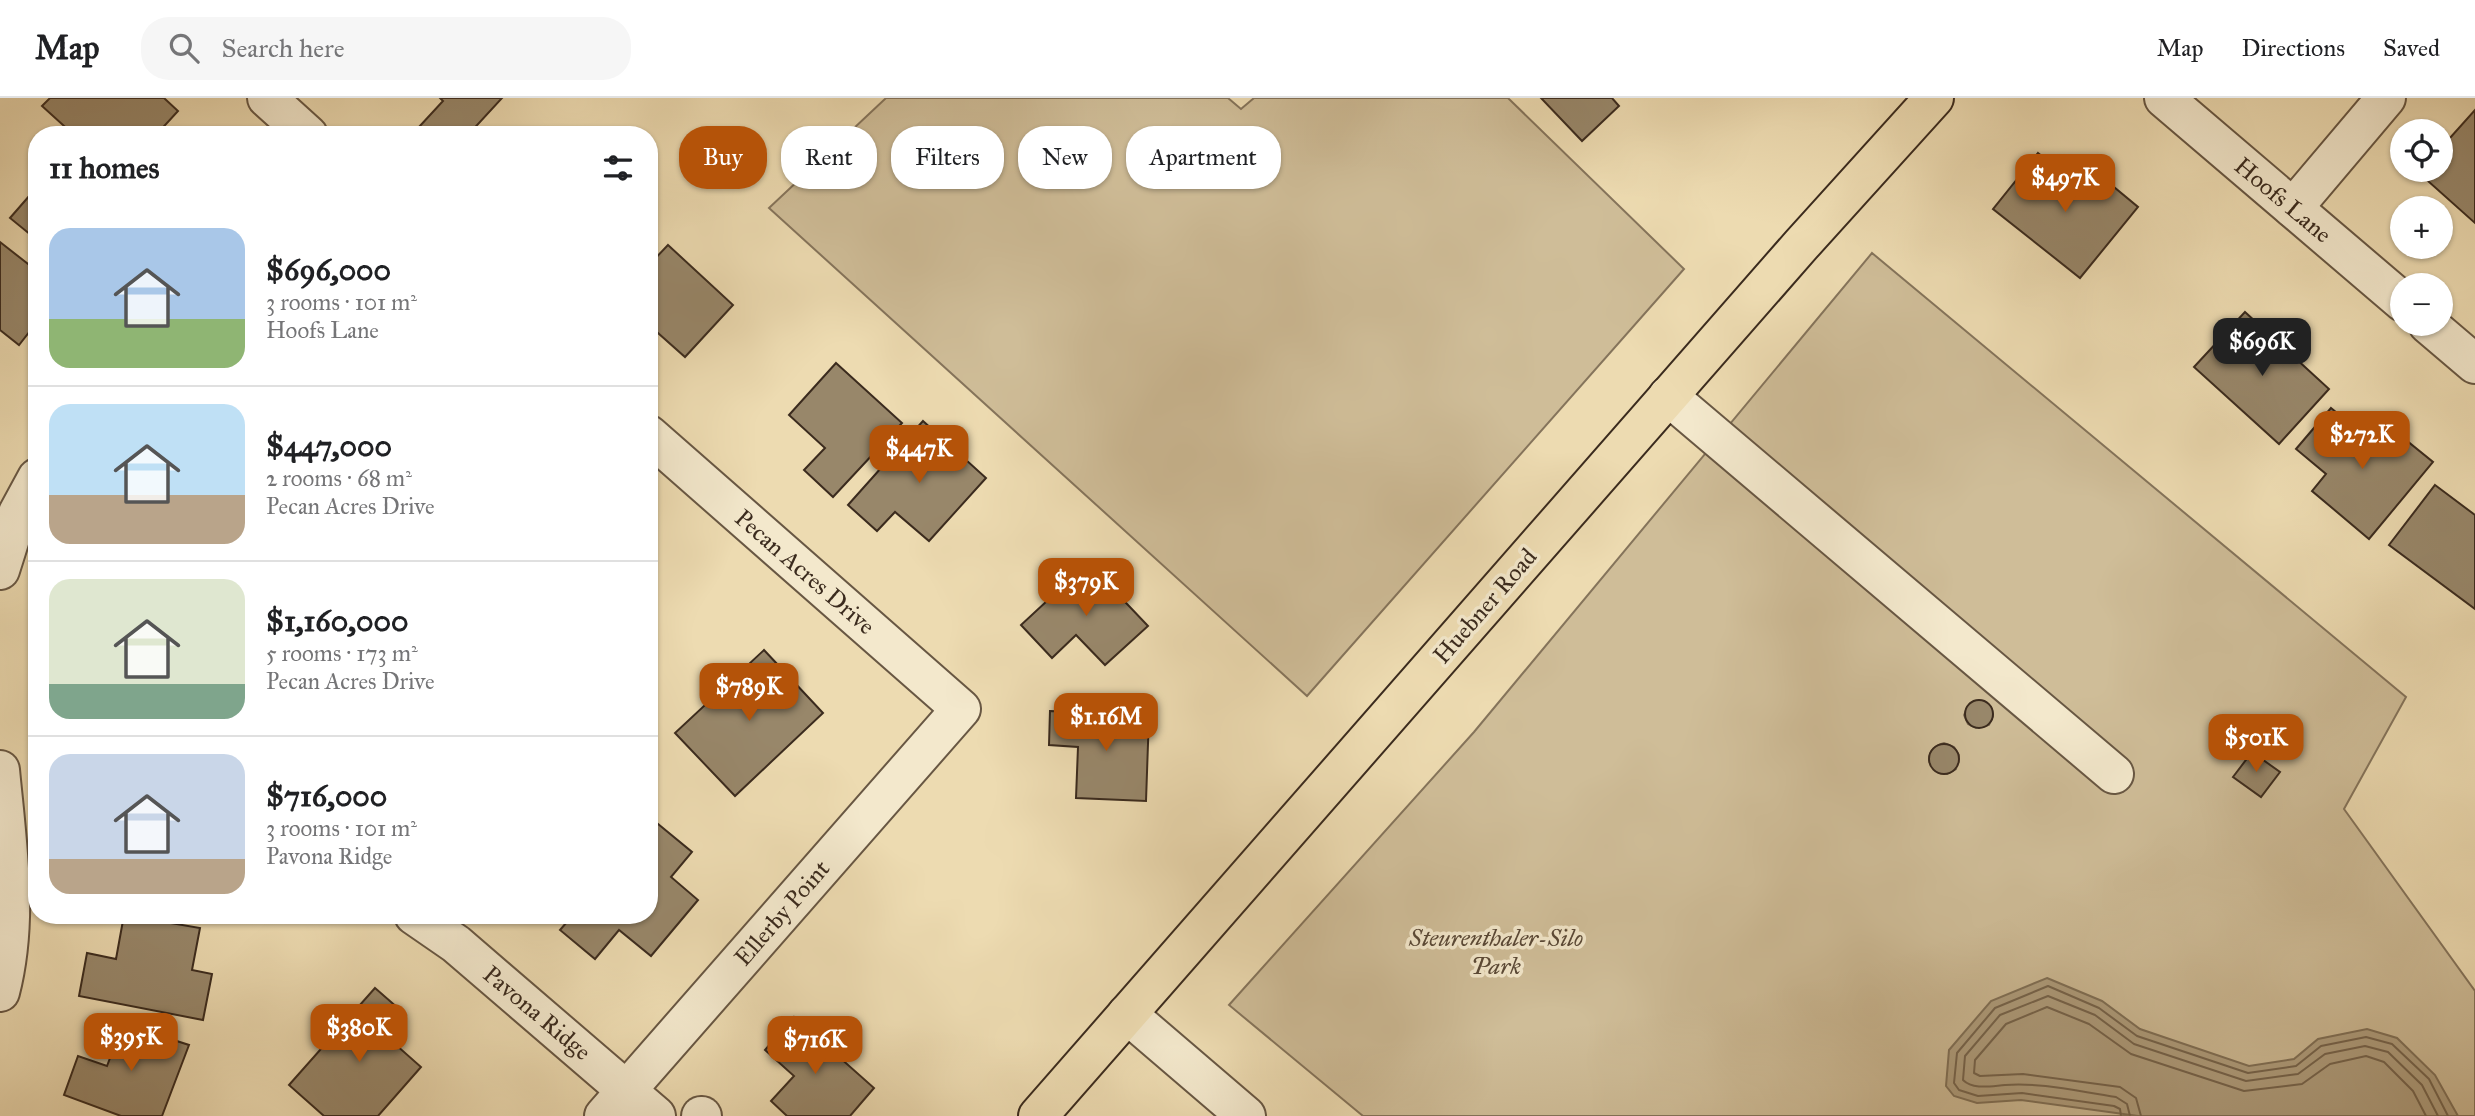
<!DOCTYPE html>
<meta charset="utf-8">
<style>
body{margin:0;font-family:"IM FELL Great Primer",serif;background:#f6f6f6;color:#202124;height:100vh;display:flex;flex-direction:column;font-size:26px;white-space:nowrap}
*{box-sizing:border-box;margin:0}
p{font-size:23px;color:#757577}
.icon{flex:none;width:38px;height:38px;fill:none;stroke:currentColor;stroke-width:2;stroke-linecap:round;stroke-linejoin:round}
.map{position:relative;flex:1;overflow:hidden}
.panel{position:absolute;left:28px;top:28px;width:630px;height:798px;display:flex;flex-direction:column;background:#fff;border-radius:28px;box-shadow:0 2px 5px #0004}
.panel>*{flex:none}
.hud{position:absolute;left:679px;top:28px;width:665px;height:63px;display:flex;gap:14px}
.fabs{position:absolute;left:2390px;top:21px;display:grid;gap:14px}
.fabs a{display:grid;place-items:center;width:63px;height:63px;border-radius:50%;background:#fff;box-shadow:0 2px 5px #0004;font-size:35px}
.price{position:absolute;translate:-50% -60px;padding:0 16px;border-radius:14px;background:#b45309;color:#fff;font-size:23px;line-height:46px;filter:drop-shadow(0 2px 4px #0008)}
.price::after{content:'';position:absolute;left:50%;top:42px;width:21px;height:16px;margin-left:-10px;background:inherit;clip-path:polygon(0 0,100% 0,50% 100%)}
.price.current{background:#222;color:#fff}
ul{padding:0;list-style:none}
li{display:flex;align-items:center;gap:21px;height:175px;padding:0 21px}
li+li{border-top:2px solid #e0e0e0}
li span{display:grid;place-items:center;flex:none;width:196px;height:140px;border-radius:21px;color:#555}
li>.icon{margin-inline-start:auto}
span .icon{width:84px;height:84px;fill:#fffc;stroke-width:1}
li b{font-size:30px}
h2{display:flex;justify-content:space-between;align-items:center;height:84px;padding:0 21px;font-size:30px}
.chip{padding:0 24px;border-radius:28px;background:#fff;box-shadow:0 2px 5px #0004;font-size:24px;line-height:63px}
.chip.current{background:#b45309;color:#fff}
header{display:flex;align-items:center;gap:42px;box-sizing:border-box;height:98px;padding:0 35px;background:#fff;border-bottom:2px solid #e0e0e0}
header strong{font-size:33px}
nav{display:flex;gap:38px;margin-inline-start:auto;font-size:24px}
.search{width:490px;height:63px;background:#f6f6f6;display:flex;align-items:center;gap:18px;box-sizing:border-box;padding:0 24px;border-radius:28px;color:#757577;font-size:26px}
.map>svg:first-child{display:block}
.green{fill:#cfbd98;stroke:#85745b;stroke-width:2;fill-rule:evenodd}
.water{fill:#b09f7f;stroke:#817158;stroke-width:2}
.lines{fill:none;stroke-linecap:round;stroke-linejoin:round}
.shore{stroke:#76654e;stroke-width:2}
.building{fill:#98876a;stroke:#3b2b1e;stroke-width:2}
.minor-casing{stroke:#685743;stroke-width:42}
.major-casing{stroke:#3b2b1e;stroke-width:42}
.minor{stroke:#f3e8cc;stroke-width:38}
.major{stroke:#eddbb1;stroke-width:38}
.labels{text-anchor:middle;stroke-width:7;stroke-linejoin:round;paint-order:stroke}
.street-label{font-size:24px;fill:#3b2b1e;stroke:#f3e8cc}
.park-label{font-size:24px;font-style:italic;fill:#594836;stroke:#f3e8cc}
</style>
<header>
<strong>Map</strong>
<div class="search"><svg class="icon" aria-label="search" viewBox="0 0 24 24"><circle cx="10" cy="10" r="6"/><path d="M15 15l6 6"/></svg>Search here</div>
<nav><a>Map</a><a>Directions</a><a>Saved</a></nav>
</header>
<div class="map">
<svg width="2475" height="1018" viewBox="0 0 2475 1018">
<rect width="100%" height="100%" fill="#eddbb1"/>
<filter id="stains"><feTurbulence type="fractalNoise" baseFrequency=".00286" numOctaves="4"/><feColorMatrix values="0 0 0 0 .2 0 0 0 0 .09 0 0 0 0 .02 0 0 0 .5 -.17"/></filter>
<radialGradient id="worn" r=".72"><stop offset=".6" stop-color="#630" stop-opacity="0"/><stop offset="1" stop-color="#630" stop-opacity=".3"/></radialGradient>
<g class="green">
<path d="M886 0H1228L1241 11 1254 0H1508L1684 171 1307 598 769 110Z"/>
<path d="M1872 155 2406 599 2344 711 2475 893V1018H1363L1229 907 1474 634ZM1978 603 1991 609 1993 618 1989 627 1976 630 1968 626 1964 617 1970 605ZM1944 645 1954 649 1959 657 1956 671 1947 676 1938 674 1929 662C1929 652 1935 648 1944 645Z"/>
</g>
<path class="water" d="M2047 880 2102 903 2140 931 2249 968 2294 961 2318 941 2367 931 2397 940 2435 977 2458 1018H2138L2021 1002 1977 1005 1954 998 1946 988 1949 952 1991 903Z"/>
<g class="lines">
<g class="shore">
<path d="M2121 1018 2120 1011 2114 1008 2022 995 1978 998 1959 992 1954 985 1957 955 1995 910 2048 888 2099 910 2137 938 2248 975 2296 968 2321 948 2366 939 2392 946 2429 981 2448 1018"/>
<path d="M2130 1018 2127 1006 2116 999C2080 994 2041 984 2005 987 1991 988 1973 992 1963 982L1965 958 2000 917 2048 898 2095 917 2134 946 2246 983 2298 976 2325 956 2365 948 2388 954 2422 987 2438 1018"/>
<path d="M2141 1018 2136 1000 2120 989 2023 976 1980 978 1974 975 1975 962 2006 926 2047 909 2089 926 2131 956 2244 993 2302 986 2330 966 2366 958 2384 964 2413 993 2426 1018"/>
</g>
</g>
<g class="building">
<path d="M50 0H164L178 13 156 37H74L42 8Z"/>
<path d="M440 0H502L468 37H428L419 29 443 3Z"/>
<path d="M1541 0H1612L1619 8 1582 43Z"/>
<path d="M2475 12V125L2419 75 2422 72H2441V50Z"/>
<path d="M2038 55 2084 92 2097 75 2138 109 2080 180 1993 111Z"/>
<path d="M37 89V142L10 120Z"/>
<path d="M0 144 37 173V224L19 247 0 232Z"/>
<path d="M668 147 733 207 685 259 649 227V167Z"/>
<path d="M2245 214 2329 291 2279 346 2194 269Z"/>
<path d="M836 265 902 325 833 399 804 372 825 350 789 317Z"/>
<path d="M2331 310 2376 347 2391 330 2433 364 2369 441 2312 393 2326 376 2296 351Z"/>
<path d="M923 323 986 380 929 443 895 414 877 433 848 407Z"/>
<path d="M2435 387 2475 417V511L2389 447Z"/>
<path d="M1088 465 1148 528 1105 567 1076 537 1052 560 1021 527Z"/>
<path d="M764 552 823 615 735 698 675 635Z"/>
<circle cx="1979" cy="616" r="14"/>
<path d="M1050 613 1149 617 1146 703 1076 700 1078 649 1049 647Z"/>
<circle cx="1944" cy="661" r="15"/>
<path d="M2252 654 2280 674 2261 699 2233 679Z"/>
<path d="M652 721 692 754 671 779 698 802 651 858 619 832 595 861 560 832 573 817H649V725Z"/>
<path d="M124 817 200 830 192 872 212 876 203 922 79 898 87 855 116 861Z"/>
<path d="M375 890 406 917 387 939 421 969 378 1018H324L289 987Z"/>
<path d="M126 918 160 931 158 937 189 947 162 1018H121L64 997 78 958 107 968Z"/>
<path d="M794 919 874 990 850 1018H787L771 1003 794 978 765 952Z"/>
</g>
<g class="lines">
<g class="minor-casing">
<g id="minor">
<path d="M267 0 308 37"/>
<path d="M2164 0 2403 204"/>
<path d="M2293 110 2386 0"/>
<path d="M2428 226 2475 266"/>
<path d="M1668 298 2114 676"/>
<path d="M0 472 18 415 37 380"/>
<path d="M0 672C7 746 19 821 0 894"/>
<path d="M414 817 456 846 656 1018"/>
<path d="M1127 916 1246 1018"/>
<path d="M604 1018 961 611 649 337"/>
<path d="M701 1018H702"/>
</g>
</g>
<g class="major-casing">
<path id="major" d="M1038 1018 1801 147 1934 0"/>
</g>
<use href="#minor" class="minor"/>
<use href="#major" class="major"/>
</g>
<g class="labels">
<g class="street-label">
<text transform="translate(2283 102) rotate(40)" y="8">Hoofs Lane</text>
<text transform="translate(805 474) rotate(41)" y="8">Pecan Acres Drive</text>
<text transform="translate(1485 508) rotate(-49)" y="8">Huebner Road</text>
<text transform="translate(782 815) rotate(-49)" y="8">Ellerby Point</text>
<text transform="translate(537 915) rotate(40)" y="8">Pavona Ridge</text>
</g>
<g class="park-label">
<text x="1496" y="848">Steurenthaler-Silo<tspan x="1496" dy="28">Park</tspan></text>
</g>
</g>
<rect width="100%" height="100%" filter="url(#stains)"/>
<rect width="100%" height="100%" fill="url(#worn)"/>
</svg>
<div class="fabs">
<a><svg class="icon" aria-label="locate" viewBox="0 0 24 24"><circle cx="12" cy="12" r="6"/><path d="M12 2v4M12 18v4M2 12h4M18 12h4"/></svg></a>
<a>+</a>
<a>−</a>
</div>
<b class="price" style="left:2065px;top:116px">$497K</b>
<b class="price current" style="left:2262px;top:280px">$696K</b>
<b class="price" style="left:2362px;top:373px">$272K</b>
<b class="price" style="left:919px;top:387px">$447K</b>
<b class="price" style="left:1086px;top:520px">$379K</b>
<b class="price" style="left:749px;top:625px">$789K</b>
<b class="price" style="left:1106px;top:655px">$1.16M</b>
<b class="price" style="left:2256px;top:676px">$501K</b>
<b class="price" style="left:359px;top:966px">$380K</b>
<b class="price" style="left:131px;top:975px">$395K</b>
<b class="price" style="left:815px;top:978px">$716K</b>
<div class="hud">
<a class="chip current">Buy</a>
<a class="chip">Rent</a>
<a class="chip">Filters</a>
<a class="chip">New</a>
<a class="chip">Apartment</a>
</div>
<section class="panel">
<h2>11 homes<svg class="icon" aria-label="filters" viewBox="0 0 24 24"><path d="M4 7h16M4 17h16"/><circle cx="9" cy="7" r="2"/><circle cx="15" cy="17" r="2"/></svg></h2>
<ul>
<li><span style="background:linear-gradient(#a9c7e8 65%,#8fb573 0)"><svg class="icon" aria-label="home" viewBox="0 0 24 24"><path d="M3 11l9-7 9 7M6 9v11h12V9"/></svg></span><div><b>$696,000</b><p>3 rooms · 101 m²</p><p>Hoofs Lane</p></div></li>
<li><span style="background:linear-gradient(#bfe0f5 65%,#b9a48a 0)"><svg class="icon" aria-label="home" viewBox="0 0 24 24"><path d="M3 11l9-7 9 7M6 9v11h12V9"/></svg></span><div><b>$447,000</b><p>2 rooms · 68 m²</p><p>Pecan Acres Drive</p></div></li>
<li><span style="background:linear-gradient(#dfe7d0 75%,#7fa58c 0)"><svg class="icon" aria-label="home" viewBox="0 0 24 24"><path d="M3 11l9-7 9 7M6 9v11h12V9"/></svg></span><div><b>$1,160,000</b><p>5 rooms · 173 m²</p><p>Pecan Acres Drive</p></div></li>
<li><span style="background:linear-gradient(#c9d6e8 75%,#b9a48a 0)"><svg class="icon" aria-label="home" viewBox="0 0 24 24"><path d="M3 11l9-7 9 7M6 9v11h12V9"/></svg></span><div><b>$716,000</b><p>3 rooms · 101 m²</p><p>Pavona Ridge</p></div></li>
</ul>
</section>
</div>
